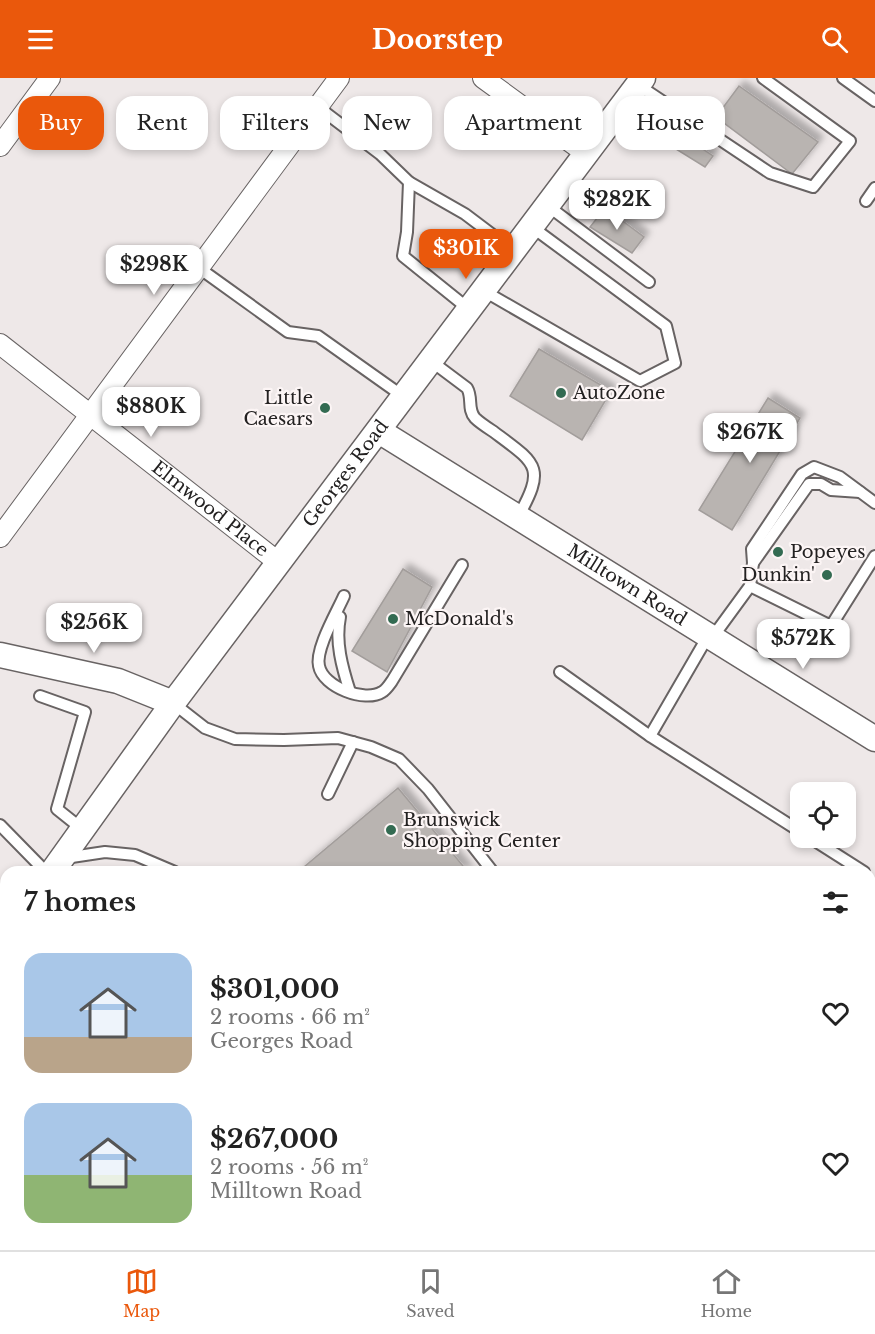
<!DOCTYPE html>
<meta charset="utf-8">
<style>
body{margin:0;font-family:"Libre Baskerville",serif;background:#f6f6f6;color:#222;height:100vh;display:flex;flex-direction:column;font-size:22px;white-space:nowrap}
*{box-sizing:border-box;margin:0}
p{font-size:20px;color:#767676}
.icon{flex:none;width:33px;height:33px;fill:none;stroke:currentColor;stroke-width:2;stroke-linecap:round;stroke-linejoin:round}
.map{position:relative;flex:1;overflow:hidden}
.details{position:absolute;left:0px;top:788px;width:876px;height:386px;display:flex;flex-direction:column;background:#fff;border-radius:18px 18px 0 0;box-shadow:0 3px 9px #0003}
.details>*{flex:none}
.hud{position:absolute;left:18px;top:18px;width:840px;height:54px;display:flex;gap:12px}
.controls{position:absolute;left:790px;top:704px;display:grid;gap:12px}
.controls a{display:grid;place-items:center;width:66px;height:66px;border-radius:12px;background:#fff;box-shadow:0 3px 9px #0003;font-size:30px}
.price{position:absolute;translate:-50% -51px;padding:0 14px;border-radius:12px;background:#fff;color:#222;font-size:20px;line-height:39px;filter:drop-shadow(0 2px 3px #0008)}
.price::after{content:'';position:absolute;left:50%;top:36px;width:18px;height:14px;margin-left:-9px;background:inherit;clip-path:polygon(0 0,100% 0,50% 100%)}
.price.on{background:#ea580c;color:#fff}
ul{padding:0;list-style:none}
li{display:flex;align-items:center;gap:18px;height:150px;padding:0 24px}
li span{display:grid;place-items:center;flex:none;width:168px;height:120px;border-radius:18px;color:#555}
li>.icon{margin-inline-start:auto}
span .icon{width:72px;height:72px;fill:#fffc;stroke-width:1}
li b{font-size:26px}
h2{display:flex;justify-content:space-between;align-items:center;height:72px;padding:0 24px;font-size:26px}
.pill{padding:0 21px;border-radius:18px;background:#fff;box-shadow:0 3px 9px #0003;font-size:21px;line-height:54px}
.pill.on{background:#ea580c;color:#fff}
header{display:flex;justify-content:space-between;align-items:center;height:78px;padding:0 24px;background:#ea580c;color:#fff;font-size:27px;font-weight:700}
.tab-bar{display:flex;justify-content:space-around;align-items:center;height:84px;border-top:2px solid #e0e0e0;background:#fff;font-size:16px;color:#767676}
.tab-bar a{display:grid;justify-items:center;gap:3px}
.tab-bar .on{color:#ea580c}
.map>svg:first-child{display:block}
.building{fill:#b9b4b1;stroke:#a29d9b;stroke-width:1.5;filter:url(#shadow)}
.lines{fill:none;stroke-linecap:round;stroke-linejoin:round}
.service-casing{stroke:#686363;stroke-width:14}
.minor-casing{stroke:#686363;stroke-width:22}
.tertiary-casing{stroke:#686363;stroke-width:27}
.service{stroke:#fff;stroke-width:10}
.minor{stroke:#fff;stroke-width:20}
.tertiary{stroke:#fff;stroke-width:24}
.poi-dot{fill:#336b52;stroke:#fcf5f5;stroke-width:2}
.labels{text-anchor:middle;stroke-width:4.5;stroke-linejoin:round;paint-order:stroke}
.poi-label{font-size:18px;fill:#232121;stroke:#fcf5f5;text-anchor:start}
.street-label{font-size:18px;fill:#232121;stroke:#fcf5f5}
</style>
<header><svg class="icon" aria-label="menu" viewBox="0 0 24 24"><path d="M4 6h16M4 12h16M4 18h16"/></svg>Doorstep<svg class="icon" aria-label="search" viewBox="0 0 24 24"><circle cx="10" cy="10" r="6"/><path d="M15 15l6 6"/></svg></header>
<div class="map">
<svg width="875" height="1172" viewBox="0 0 875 1172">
<defs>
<filter id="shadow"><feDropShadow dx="5.5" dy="-5.5" stdDeviation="3" flood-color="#0004"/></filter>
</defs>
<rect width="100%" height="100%" fill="#eee8e8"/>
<g class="building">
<path d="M739 8 818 64 792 96 716 39Z"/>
<path d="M671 50 713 78 705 89 663 63Z"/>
<path d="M605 130 644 159 632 175 590 149Z"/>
<path d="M539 271 611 313 582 362 510 318Z"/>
<path d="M768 320 800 340 732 452 699 432Z"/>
<path d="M403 491 432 509 387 594 352 573Z"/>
<path d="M398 710 468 794H298Z"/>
<path d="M870 1153H875V1172H787V1167H870Z"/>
<path d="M572 1167H775L776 1172H576Z"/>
</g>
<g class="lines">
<g class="service-casing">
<g id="service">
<path d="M843 0 875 23"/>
<path d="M638 7 770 95 813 109 850 63 763 0"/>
<path d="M318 29 380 76 409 104 407 154 403 178 470 232"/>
<path d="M409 104 465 136 514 173"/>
<path d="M866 123 875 110"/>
<path d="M548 128 649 204"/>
<path d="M199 190 288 254 318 258 404 319"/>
<path d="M484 213 640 303 675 285 666 248 532 149"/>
<path d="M431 283 467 310C473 320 467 331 475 340 480 345 488 350 494 354 537 386 546 389 518 439"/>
<path d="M753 485 809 406H821L831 412 860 414"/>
<path d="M750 508 831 548 875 478"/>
<path d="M344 518C337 534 315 571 319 588 323 609 365 625 382 614 386 612 389 607 392 603L462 487"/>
<path d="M340 539C335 564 342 589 350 614"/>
<path d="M712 560 750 508 753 485 752 471 802 396 814 389 840 399 875 425"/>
<path d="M560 594 650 658 801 754"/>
<path d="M40 618 85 634 57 731 82 751"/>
<path d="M173 625 205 650 235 661 284 662 338 660 371 669 399 681 428 711 493 794"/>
<path d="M650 658 708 558"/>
<path d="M328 716 353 664"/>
<path d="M0 747 46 794"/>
<path d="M809 759 864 794"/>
<path d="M65 780 105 774 135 777 175 794"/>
<path d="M870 1134 875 1133"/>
<path d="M553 1167 556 1172"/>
<path d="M68 1172 70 1167"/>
<path d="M401 1172 402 1167"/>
</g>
</g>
<g class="minor-casing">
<g id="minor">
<path d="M483 0 587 76"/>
<path d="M0 68 50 0"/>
<path id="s1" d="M0 266 278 484"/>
<path d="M0 459 339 0"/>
<path d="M0 995 6 983"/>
<path d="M268 1167 271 1172"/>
<path d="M215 1172 216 1167"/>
</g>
</g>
<g class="tertiary-casing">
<g id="tertiary">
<path id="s2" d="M379 353 875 661"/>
<path d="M0 577 118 603 173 625"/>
<path id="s3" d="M52 794 173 625 643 0"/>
<path d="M0 873 6 864"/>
</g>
</g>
<use href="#service" class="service"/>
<use href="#minor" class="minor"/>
<use href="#tertiary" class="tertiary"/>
</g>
<g class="poi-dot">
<circle cx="561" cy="315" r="6"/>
<circle cx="325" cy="330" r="6"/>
<circle cx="778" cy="474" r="6"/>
<circle cx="827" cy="497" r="6"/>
<circle cx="393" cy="541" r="6"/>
<circle cx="391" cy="752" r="6"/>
</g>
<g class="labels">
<g class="poi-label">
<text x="573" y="321">AutoZone</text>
<text x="313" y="326" text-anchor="end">Little<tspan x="313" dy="21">Caesars</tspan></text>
<text x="790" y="480">Popeyes</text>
<text x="815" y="503" text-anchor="end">Dunkin'</text>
<text x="405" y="547">McDonald's</text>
<text x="403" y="748">Brunswick<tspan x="403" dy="21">Shopping Center</tspan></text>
</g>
<g class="street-label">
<text dy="6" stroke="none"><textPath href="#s3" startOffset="495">Georges Road</textPath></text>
<text dy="6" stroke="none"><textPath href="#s1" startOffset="267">Elmwood Place</textPath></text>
<text dy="6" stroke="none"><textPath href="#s2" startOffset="292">Milltown Road</textPath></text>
</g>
</g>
</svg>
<div class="controls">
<a><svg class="icon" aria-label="locate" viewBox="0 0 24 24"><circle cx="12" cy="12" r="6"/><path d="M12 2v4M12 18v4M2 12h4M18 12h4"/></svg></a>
</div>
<b class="price" style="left:617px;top:153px">$282K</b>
<b class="price on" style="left:466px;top:202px">$301K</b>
<b class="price" style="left:154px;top:218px">$298K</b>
<b class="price" style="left:151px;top:360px">$880K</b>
<b class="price" style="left:750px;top:386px">$267K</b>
<b class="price" style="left:94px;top:576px">$256K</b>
<b class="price" style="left:803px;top:592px">$572K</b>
<div class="hud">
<a class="pill on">Buy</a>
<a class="pill">Rent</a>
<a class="pill">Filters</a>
<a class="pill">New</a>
<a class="pill">Apartment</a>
<a class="pill">House</a>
</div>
<section class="details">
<h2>7 homes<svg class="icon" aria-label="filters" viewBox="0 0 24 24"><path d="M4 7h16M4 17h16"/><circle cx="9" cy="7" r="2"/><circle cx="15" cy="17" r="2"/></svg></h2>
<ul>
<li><span style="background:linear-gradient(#a9c7e8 70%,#b9a48a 0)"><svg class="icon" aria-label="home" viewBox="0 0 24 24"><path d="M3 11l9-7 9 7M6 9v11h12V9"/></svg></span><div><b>$301,000</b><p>2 rooms · 66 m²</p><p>Georges Road</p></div><svg class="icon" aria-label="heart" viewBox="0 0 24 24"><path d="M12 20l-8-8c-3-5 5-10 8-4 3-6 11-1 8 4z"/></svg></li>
<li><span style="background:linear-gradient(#a9c7e8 60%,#8fb573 0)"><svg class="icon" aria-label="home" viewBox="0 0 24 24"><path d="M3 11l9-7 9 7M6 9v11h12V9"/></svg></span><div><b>$267,000</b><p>2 rooms · 56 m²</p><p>Milltown Road</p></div><svg class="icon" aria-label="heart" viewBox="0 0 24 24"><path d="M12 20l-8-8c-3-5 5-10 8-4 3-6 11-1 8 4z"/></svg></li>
</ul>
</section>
</div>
<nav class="tab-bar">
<a class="on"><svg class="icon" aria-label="map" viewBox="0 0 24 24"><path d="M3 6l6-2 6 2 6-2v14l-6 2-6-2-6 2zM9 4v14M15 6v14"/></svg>Map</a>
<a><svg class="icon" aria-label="saved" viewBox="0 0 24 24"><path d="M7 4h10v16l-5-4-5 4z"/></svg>Saved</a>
<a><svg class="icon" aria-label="home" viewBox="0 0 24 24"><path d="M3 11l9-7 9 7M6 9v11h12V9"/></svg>Home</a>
</nav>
